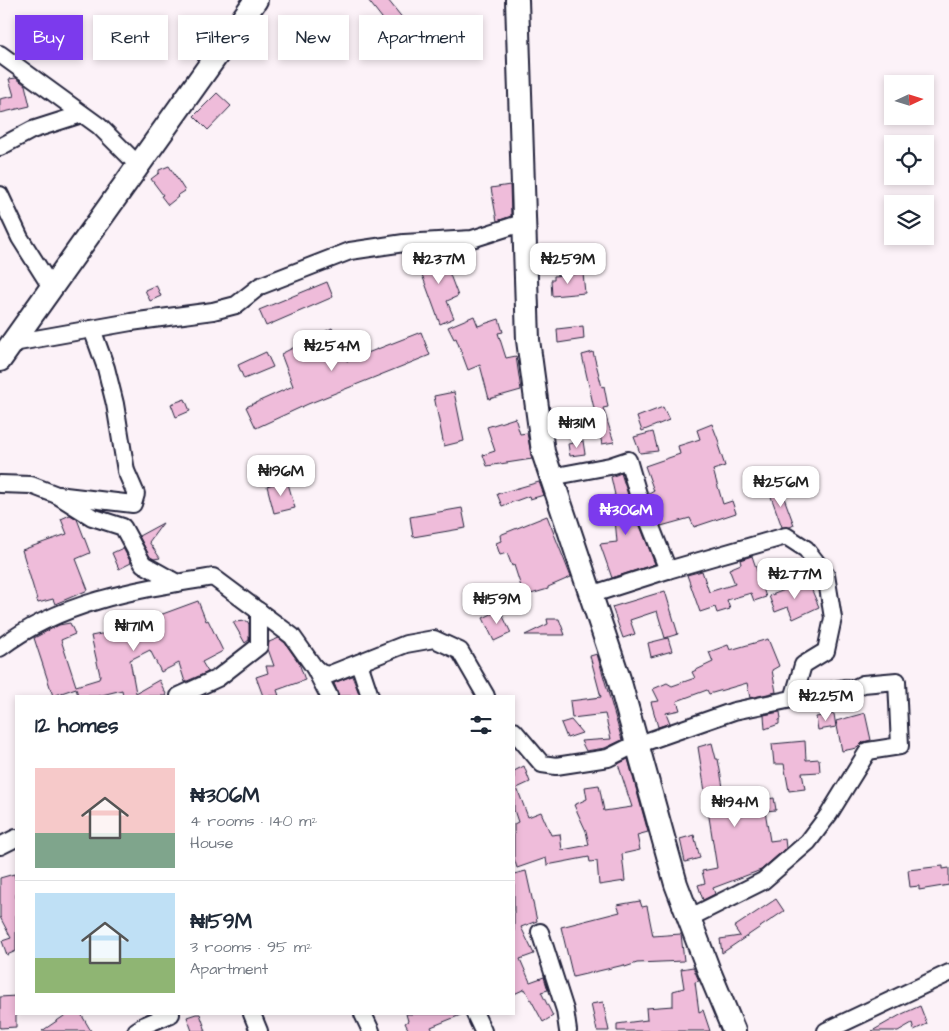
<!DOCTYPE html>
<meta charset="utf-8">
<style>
body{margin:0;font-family:"Architects Daughter",sans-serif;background:#f6f6f7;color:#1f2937;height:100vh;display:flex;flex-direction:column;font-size:19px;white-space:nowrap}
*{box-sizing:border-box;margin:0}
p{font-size:16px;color:#747a83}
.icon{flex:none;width:28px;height:28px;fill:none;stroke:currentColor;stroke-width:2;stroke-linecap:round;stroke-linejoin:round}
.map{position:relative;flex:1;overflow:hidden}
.sheet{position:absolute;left:15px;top:695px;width:500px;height:320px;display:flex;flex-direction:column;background:#fff;border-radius:0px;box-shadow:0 2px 8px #0003}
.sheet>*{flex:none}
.hud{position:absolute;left:15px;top:15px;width:500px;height:45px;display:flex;gap:10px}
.needle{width:32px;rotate:86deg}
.fabs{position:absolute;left:884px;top:75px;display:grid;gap:10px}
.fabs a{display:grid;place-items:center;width:50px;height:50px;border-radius:0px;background:#fff;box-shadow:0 2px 8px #0003;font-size:25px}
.price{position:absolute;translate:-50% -42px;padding:0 11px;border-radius:10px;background:#fff;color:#222;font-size:16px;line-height:32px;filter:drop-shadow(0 1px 2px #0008)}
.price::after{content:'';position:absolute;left:50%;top:30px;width:15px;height:11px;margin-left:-8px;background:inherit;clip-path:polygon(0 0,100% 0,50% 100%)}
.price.selected{background:#7c3aed;color:#fff}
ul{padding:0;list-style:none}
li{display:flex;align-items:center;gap:15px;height:125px;padding:0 20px}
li+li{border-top:1px solid #e0e1e3}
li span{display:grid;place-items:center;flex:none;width:140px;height:100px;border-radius:0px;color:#555}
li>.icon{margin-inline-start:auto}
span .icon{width:60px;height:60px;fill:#fffc;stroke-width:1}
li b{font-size:21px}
h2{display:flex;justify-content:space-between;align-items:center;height:60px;padding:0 20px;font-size:21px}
.chip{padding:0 18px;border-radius:0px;background:#fff;box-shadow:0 2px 8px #0003;font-size:18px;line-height:45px}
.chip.selected{background:#7c3aed;color:#fff}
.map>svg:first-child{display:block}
.building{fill:#efbcda;stroke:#22223b}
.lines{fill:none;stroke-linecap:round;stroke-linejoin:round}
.street-casing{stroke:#22223b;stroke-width:20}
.secondary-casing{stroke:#22223b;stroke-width:26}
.street{stroke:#fff;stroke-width:16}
.secondary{stroke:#fff;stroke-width:22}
</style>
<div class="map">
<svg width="949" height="1031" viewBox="0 0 949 1031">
<rect width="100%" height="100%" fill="#fcf2f8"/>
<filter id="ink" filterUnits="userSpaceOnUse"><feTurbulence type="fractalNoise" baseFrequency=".02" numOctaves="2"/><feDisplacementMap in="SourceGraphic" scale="10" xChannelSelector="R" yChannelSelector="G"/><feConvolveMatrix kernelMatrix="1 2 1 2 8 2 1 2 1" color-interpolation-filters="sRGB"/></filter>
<g filter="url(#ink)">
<g class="building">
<path d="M368 0H388L408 25 384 43 371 26 382 18Z"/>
<path d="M16 78 25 85 30 106 0 113V99L14 96 9 79Z"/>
<path d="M217 93 231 106 208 130 194 116Z"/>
<path d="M169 166 185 191 177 196 178 197 168 205 161 196 163 195 151 179 159 173V170Z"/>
<path d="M510 185 511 216 497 221 491 188Z"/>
<path d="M441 251 458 296 447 301 454 318 440 324 417 261Z"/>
<path d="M583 273 585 293 552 296 551 280H554V276Z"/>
<path d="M327 282 333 297 266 326 259 310Z"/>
<path d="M156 285 161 296 150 301 145 290Z"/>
<path d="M474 316 478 326 499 319 503 332 498 333 506 358 516 356 521 390 489 399 480 365 468 370 456 338 454 339 448 327Z"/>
<path d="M583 326 584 339 558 343 557 329Z"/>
<path d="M332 328 347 361 421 332 430 355 308 404 256 428 246 407 293 386 281 354Z"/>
<path d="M266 352 273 367 244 379 238 365Z"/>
<path d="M593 352 602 387 604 386 608 407 603 408 614 442 602 444 582 355Z"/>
<path d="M454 392 464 441 444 446 434 396Z"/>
<path d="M185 399 190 411 176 417 171 404Z"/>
<path d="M663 407 669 420 642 431 637 417Z"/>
<path d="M515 418 520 434 527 433 532 459 487 466 483 455 495 451 487 427Z"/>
<path d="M712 424 720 445H718L725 466 713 470 723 504 732 501 736 513 694 527 690 518 661 526 649 494 654 491 645 466 680 454 678 446 700 439 697 430Z"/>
<path d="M653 432 658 451 640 453 634 437Z"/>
<path d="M583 441 585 454 570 456 568 444Z"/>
<path d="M621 473 629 498 655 564 612 578 600 544 617 542 613 496 615 495 611 477Z"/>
<path d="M287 480 295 508 274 513 267 486Z"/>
<path d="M539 482 544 495 530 499 529 496 502 506 497 494Z"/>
<path d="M780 487 794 525 790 527H782L769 491Z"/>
<path d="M462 508 466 528 413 537 410 517Z"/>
<path d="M70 515 77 519 90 553 76 559 88 590 55 604 53 599 38 603 22 550 67 534 61 519Z"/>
<path d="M547 516 571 577 548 587V589L524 596 514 565 512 566 507 553 500 555 496 543 501 541 500 535Z"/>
<path d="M163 523 149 542 160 558 154 559 150 557 139 536Z"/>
<path d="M123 548 131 563 119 569 112 553Z"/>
<path d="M752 556 766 597 754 601 751 593 727 600 730 609 717 613 715 607 700 612 687 575 702 571 709 592 735 584 729 569 741 564 740 560Z"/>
<path d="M808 581 819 607 793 619 788 607 775 612 769 596Z"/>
<path d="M665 591 678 634 665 638 657 611 630 620 635 634 623 638 612 607Z"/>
<path d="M198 601 206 621 208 620 223 651 202 662 208 672 185 682 179 663 161 672 150 650 130 660 136 693 159 680 167 696H123L122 690 98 696H78L76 688 53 696 34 638 59 625 70 623 75 634 61 640 76 686 99 679 100 675 91 636 116 631 114 625 127 621 130 626Z"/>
<path d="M500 610 511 633 494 641 483 618Z"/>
<path d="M547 619H559L565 635H525L548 624Z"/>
<path d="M247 621 249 624V640L245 643 233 622Z"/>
<path d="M279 638 285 643 299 663 305 680 277 690 279 696H263L256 677 268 673 266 666H274L268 649 269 642Z"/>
<path d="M668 638 672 651 651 657 648 643Z"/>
<path d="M768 639 779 666 772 670 776 692 750 698 747 683 709 694 707 690 677 701 680 710 666 713 670 723 658 727 651 702 659 701 653 689 667 683 672 686 695 678 692 672 713 662 709 652 728 645 730 650Z"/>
<path d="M597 654 622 740 605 748 586 751 581 741 611 739 605 714 572 718 570 701 601 697 590 656Z"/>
<path d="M352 676 360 696H339L334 683Z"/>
<path d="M780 712 781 719 779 720V724L765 729 764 715Z"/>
<path d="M865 713 871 740 863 742 857 748 842 751 836 721Z"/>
<path d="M834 714 836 727 818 730 816 717Z"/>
<path d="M571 720 582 733 567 738 561 723Z"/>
<path d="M805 741 806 760 819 759 820 772 802 773 805 789 789 791 784 764H774L772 744Z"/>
<path d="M712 743 716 759H718L724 793 761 790 762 800 774 798 776 810 765 811 770 841 785 839 786 848 761 870 713 888 715 894 703 900 698 885 705 883 702 871 717 868 698 747Z"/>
<path d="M628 759 648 832 637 835 640 850 622 854 625 881 599 885 597 861 590 862 589 857 547 865 546 858 517 868 514 858V824L518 822 514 810V771L524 766 530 782 517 788 528 817 541 812 551 835 560 834 562 850 589 845 586 831 574 805 587 799 585 787 599 785 604 811 632 807 618 764Z"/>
<path d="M694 835 700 858 685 862 680 839Z"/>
<path d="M943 866V869L949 868V885L919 890V886L910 887 908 870Z"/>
<path d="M526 871 537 921 521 927 534 954 520 959 530 982 544 977 548 990 541 992 553 1016 543 1022 525 989 514 994V874Z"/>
<path d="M14 874 16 881V951L7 955 2 941 11 938 0 917V878Z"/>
<path d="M776 899 784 911 722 953 720 939 740 936 734 927Z"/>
<path d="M640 901 642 907 647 906 653 936 681 934 684 961 637 963 625 967 624 965 573 977 561 927 620 912 617 905Z"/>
<path d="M693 967 699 981 695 982 699 1012 703 1010 710 1031H617V1024L647 1020 646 1008 673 1006V991L684 988 681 969Z"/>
<path d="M16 996V1027L0 1028V997Z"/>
<path d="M603 1002 609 1031H597L591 1004Z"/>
<path d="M920 1006 927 1024 914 1030 912 1023 898 1031H872L902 1014Z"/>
<path d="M67 1014H81L91 1031H42Z"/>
<path d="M196 1014H200L206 1031H192L187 1017Z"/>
<path d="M406 1014H463L431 1027 433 1031H409L405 1023 408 1021Z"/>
</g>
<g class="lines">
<g class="street-casing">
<g id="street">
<path d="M0 54 99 126 138 165"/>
<path d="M0 147 32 130 82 114"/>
<path d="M0 195 20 238 51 287"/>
<path d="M13 343 131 322 213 311 236 305 260 286 350 251 404 243 472 239 525 222"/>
<path d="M551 477 610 466 628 460 638 494 668 570"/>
<path d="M0 484 31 485 57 495 92 517 123 527 143 564 177 583"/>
<path d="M57 495 133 504 136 494 126 471 115 404 106 368 92 329"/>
<path d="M590 595 668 570 786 536 806 549 826 575 833 618 826 651 803 665 793 699"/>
<path d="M0 648C60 601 140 589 213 577L292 636 314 667 329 696"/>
<path d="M359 663 370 696"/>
<path d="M314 667 321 673 328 675 406 644 434 639 460 651 486 696"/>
<path d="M179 696 218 678 259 646V611"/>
<path d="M514 731 542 764 556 766 608 758 628 748 734 711 845 688 853 689 863 684 897 681 900 746 868 751 829 814 808 842 763 881 689 918"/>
<path d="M0 846 16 838"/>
<path d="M540 932 565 1010 568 1031"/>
<path d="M252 1014 259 1031"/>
<path d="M363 1014 371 1031"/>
<path d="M475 1014 483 1031"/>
<path d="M136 1031 145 1025 171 1014"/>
<path d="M826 1031 949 973"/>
</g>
</g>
<g class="secondary-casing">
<g id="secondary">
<path d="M517 0 528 340 543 452 619 679 676 884 709 971 734 1031"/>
<path d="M0 360 256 0"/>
</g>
</g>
<use href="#street" class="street"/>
<use href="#secondary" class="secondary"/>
</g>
</g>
</svg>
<div class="fabs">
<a><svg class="needle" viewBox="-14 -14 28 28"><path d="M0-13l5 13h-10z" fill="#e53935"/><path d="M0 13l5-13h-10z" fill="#747a83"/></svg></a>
<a><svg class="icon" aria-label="locate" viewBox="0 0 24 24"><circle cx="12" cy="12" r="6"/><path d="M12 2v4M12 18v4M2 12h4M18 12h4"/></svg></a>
<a><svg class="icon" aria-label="layers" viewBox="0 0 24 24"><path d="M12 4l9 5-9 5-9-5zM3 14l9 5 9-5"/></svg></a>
</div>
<b class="price" style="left:439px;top:285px">₦237M</b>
<b class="price" style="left:568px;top:285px">₦259M</b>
<b class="price" style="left:332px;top:372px">₦254M</b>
<b class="price" style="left:577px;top:449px">₦131M</b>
<b class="price" style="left:281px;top:497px">₦196M</b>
<b class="price" style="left:781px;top:508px">₦256M</b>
<b class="price selected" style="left:626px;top:536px">₦306M</b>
<b class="price" style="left:795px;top:600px">₦277M</b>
<b class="price" style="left:497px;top:625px">₦159M</b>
<b class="price" style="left:134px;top:652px">₦171M</b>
<b class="price" style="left:826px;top:722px">₦225M</b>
<b class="price" style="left:735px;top:828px">₦194M</b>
<div class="hud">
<a class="chip selected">Buy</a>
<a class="chip">Rent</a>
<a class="chip">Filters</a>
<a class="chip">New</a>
<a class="chip">Apartment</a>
</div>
<section class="sheet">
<h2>12 homes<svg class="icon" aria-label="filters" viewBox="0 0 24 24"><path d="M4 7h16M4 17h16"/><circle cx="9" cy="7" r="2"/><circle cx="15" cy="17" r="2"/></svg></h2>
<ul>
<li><span style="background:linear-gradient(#f6c9c9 65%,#7fa58c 0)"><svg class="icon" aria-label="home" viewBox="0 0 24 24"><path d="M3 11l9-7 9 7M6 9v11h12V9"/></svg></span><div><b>₦306M</b><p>4 rooms · 140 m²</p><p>House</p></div></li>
<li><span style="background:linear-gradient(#bfe0f5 65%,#8fb573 0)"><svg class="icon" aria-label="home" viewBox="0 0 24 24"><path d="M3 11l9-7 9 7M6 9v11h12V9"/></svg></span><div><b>₦159M</b><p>3 rooms · 95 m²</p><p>Apartment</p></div></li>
</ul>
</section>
</div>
